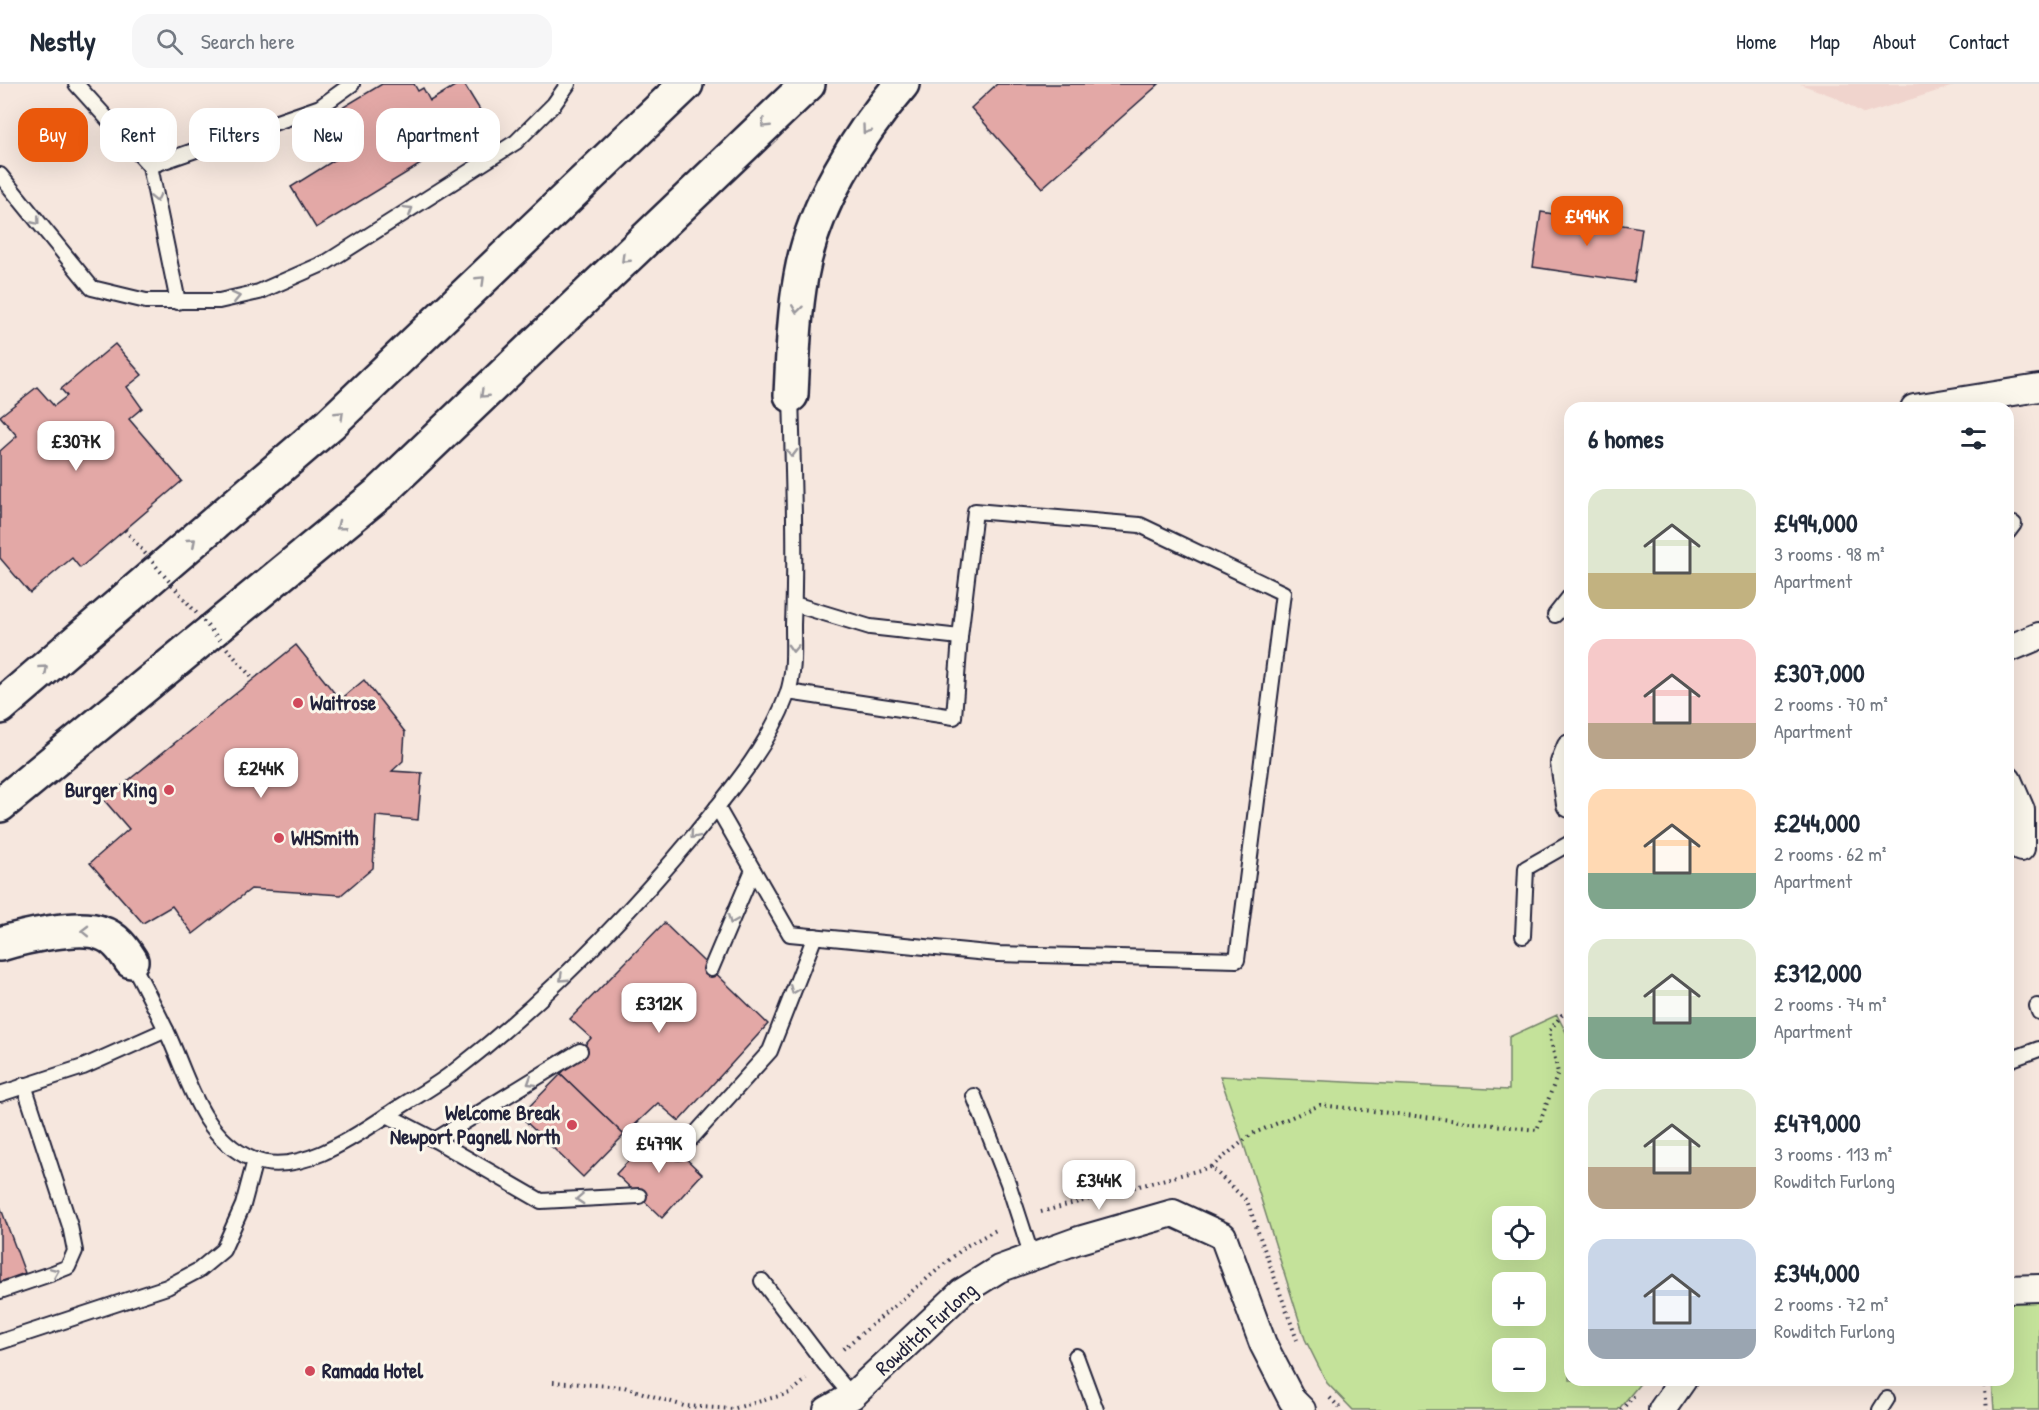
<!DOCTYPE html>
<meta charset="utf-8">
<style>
body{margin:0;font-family:"Patrick Hand",sans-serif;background:#f6f6f7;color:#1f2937;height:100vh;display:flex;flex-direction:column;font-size:22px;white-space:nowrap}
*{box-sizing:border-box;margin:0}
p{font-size:20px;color:#747a83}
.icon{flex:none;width:33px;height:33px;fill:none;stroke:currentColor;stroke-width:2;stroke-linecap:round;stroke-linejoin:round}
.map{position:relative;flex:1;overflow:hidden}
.sheet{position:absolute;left:1564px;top:318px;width:450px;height:984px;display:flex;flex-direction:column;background:#fff;border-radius:18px;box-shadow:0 6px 24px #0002}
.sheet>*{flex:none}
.hud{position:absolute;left:18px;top:24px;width:570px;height:54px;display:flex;gap:12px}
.fabs{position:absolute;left:1492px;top:1122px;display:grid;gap:12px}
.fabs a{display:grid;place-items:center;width:54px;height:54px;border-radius:12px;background:#fff;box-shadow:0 6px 24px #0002;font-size:30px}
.price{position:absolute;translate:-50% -51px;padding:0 14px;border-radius:12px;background:#fff;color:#222;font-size:20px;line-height:39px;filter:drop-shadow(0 2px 3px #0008)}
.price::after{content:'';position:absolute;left:50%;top:36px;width:18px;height:14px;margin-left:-9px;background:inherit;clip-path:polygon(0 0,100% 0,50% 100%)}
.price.selected{background:#ea580c;color:#fff}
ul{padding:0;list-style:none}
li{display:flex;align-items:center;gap:18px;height:150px;padding:0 24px}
li span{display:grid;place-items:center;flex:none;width:168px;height:120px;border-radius:18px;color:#555}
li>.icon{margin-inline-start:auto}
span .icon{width:72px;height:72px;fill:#fffc;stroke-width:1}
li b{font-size:26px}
h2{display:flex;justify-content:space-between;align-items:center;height:72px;padding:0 24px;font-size:26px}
.tag{padding:0 21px;border-radius:18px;background:#fff;box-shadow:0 6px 24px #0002;font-size:21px;line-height:54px}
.tag.selected{background:#ea580c;color:#fff}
header{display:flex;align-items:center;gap:36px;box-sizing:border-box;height:84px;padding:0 30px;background:#fff;border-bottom:2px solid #e0e1e3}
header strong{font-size:28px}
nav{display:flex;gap:33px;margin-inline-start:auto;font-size:21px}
.search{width:420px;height:54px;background:#f6f6f7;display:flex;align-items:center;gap:15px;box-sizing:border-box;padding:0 21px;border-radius:18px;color:#747a83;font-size:22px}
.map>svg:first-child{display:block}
.built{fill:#f0d4cd}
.green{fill:#c4e29a;stroke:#73826a;stroke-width:1.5;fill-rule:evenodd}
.building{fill:#e3a8a6;stroke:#22223b;stroke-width:1.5}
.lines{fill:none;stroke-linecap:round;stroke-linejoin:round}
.service-casing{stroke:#22223b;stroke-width:18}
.minor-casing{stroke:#22223b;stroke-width:30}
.motorway-casing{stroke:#22223b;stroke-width:38}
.path{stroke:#22223b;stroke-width:4;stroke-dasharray:1.5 4.5;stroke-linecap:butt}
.service{stroke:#fbf7ec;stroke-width:14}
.minor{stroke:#fbf7ec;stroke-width:26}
.motorway{stroke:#fbf7ec;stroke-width:33}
.path-bridge{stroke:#22223b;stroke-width:4;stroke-dasharray:1.5 4.5;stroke-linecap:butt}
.oneway{stroke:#99979c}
.poi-dot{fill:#d1495b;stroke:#fbf7ec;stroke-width:2}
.labels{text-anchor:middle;stroke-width:6;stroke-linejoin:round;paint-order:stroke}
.poi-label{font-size:21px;font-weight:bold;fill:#22223b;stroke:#fbf7ec;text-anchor:start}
.street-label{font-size:21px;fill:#22223b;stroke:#fbf7ec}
</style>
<header>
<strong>Nestly</strong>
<div class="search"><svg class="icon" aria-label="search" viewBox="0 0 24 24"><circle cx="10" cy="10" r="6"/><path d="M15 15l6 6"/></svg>Search here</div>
<nav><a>Home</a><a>Map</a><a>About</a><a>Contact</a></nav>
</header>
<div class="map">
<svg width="2039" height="1326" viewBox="0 0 2039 1326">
<rect width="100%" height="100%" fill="#f6e7de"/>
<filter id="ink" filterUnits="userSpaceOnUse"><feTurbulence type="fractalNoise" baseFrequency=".0167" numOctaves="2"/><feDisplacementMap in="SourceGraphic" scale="12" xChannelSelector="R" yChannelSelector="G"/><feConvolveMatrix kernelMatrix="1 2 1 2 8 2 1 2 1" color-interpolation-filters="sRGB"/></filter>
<g filter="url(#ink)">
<path class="built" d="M1800 0H1960L1864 30 1835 13Z"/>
<g class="green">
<path d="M1557 931 1570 956V1296H1643L1618 1326H1353L1327 1299 1305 1255 1244 1061 1220 992 1509 1006V953ZM1536 1132V1166H1503V1132ZM1503 1198H1536V1232H1503ZM1503 1264H1536V1298H1503Z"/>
<path d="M2039 1215V1326H1994L1992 1296H2008L2009 1219Z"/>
</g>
<g class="building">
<path d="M382 0H414L418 7 423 4 430 17 458 0H464L488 39 316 144 291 103 341 72 333 59 325 64 312 42Z"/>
<path d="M997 0H1159L1042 104 971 24Z"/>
<path d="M1541 128 1642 144 1634 198 1533 183Z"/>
<path d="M115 260 142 291 127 303 142 324 129 335 182 397 80 484 72 474 30 509 0 474V367L17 352 0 332 37 303 54 322 67 312 61 305Z"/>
<path d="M296 561 340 616 364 596 405 648 403 677 392 687 422 689 418 736 376 732 373 784 341 811 251 805 193 850 172 822 143 839 90 779 129 745 104 716Z"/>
<path d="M664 839 768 940 679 1037 658 1019 624 1051 561 990 591 954 570 935Z"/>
<path d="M561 990 624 1051 583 1093 520 1032Z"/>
<path d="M657 1047 702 1090 662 1134 616 1090Z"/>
<path d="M0 1122 25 1189 0 1198Z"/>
</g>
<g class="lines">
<g class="service-casing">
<g id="service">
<path d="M76 0 150 82 178 218"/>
<path d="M150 82 320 23 352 0"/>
<path d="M0 91 92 204 146 217H219L259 208 327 178 516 58 554 20 568 0"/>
<path d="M2008 448 2014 440"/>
<path d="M794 520 870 543 960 553"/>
<path d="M1555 531 1570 512"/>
<path d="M717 723 790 850 998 870 1237 876 1283 509 1140 441 975 427 960 553 954 633 788 608"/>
<path d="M1523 852 1526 784 1570 759"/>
<path d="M131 877C143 900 155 923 166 946 188 992 200 1053 252 1075 297 1094 356 1052 392 1028 413 1014 436 1002 456 986 545 917 624 836 696 749 731 706 768 663 787 611 795 589 793 563 793 541 796 465 793 388 791 311"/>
<path d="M711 885 753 786"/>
<path d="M2037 922 2039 928"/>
<path d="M2012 975 2039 965"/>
<path d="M0 1010 83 983 166 946"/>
<path d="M974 1012 1008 1099 1032 1173"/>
<path d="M387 1031 435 1056 580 967"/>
<path d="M435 1056 541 1117 639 1112"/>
<path d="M679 1068 770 967 815 852"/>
<path d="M762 1197 825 1280 852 1312"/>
<path d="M0 1207 53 1189 68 1183 75 1167 70 1142 24 1001"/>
<path d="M0 1258 167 1203 199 1186 223 1166 243 1121 255 1076"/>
<path d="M1076 1272 1096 1326"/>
<path d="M1880 1326 1887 1315"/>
</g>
</g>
<g class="minor-casing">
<g id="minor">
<path d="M1914 324 2039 304"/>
<path d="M2008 565 2039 552"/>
<path d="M1570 664 1564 679 1570 720"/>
<path d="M2008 696 2021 726V764"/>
<path d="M2008 1205 2039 1204"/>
<path d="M827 1326 852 1312 962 1208 999 1185 1079 1156 1173 1129 1223 1152 1263 1260 1292 1316 1302 1326"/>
<path d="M1662 1326 1683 1296"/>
</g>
</g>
<g class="motorway-casing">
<g id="motorway">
<path d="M791 311C793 271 794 231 801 192 813 123 857 52 902 0"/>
<path d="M0 623 330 340 686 0"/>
<path d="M0 721 381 408 808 0"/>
<path d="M0 860C23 853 79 840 101 849 115 853 124 866 131 877"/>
</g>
</g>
<g class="path">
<path d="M1211 1083 1252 1050 1320 1021 1537 1046 1558 989 1549 947 1562 931 1570 930"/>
<path d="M1041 1128 1211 1083 1247 1117 1297 1256"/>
<path d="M843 1265 966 1162 998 1145"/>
<path d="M1984 1296 1987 1326"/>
<path d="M553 1298 624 1303 684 1322 732 1325 790 1309 807 1295"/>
<path d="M1330 1314 1342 1326"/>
<path d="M1621 1326 1634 1312"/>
</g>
<use href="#service" class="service"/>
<use href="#minor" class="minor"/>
<use href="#motorway" class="motorway"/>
<path class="path-bridge" d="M125 446 254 596"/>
</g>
<defs><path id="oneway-chevron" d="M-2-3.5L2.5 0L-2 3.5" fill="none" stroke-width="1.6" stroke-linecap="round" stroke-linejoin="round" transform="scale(1.5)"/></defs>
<g class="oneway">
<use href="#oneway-chevron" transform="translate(765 40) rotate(136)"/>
<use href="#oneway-chevron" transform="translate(866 46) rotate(126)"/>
<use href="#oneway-chevron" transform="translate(156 114) rotate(78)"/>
<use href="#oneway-chevron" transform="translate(409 126) rotate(-32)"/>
<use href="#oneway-chevron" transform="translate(36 137) rotate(51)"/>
<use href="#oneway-chevron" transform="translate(625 175) rotate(136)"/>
<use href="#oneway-chevron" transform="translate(481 196) rotate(-44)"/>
<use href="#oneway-chevron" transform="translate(236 213) rotate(-13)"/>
<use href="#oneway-chevron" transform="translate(797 225) rotate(97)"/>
<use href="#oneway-chevron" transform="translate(484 310) rotate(136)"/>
<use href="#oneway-chevron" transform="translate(340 331) rotate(-44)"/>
<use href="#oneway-chevron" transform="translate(792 369) rotate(89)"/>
<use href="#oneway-chevron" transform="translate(340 442) rotate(141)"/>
<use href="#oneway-chevron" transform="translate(192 458) rotate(-41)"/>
<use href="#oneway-chevron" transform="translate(793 564) rotate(92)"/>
<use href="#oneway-chevron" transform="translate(44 585) rotate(-41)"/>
<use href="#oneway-chevron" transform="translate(694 751) rotate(130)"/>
<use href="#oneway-chevron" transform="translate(732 836) rotate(113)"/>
<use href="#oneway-chevron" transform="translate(85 847) rotate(-179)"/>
<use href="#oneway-chevron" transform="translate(563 894) rotate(137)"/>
<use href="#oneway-chevron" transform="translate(794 906) rotate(112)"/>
<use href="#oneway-chevron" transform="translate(531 998) rotate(148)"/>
<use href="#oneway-chevron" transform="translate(580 1115) rotate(177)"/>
<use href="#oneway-chevron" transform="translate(55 1188) rotate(-23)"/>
</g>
</g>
<g class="poi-dot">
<circle cx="298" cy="619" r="6"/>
<circle cx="169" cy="706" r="6"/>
<circle cx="279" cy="754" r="6"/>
<circle cx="572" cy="1041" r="6"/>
<circle cx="310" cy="1287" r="6"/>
</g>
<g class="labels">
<g class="poi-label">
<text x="310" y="626">Waitrose</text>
<text x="157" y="713" text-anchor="end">Burger King</text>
<text x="291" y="761">WHSmith</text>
<text x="560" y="1036" text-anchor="end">Welcome Break<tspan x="560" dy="24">Newport Pagnell North</tspan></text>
<text x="322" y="1294">Ramada Hotel</text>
</g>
<g class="street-label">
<text transform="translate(926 1245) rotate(-42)" y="7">Rowditch Furlong</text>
</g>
</g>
</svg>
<div class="fabs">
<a><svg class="icon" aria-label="locate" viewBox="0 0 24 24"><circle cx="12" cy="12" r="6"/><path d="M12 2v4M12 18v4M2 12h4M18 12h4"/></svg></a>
<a>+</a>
<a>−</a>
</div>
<b class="price selected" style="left:1587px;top:163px">£494K</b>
<b class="price" style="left:76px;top:388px">£307K</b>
<b class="price" style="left:261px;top:715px">£244K</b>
<b class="price" style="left:659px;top:950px">£312K</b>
<b class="price" style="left:659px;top:1090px">£479K</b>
<b class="price" style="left:1099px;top:1127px">£344K</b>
<div class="hud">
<a class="tag selected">Buy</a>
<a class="tag">Rent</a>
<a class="tag">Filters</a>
<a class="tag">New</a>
<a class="tag">Apartment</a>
</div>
<section class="sheet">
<h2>6 homes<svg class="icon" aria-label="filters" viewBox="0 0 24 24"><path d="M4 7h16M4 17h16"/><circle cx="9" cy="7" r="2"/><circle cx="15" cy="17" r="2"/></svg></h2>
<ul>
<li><span style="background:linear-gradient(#dfe7d0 70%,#c2b280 0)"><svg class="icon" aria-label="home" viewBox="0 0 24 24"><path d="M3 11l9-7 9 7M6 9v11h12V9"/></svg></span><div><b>£494,000</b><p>3 rooms · 98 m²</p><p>Apartment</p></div></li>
<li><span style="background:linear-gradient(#f6c9c9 70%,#b9a48a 0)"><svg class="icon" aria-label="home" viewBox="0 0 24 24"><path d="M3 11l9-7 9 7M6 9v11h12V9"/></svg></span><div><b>£307,000</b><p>2 rooms · 70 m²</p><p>Apartment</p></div></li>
<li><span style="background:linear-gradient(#ffd9b3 70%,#7fa58c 0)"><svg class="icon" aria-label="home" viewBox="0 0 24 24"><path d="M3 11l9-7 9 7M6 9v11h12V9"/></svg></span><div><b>£244,000</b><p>2 rooms · 62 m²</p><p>Apartment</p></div></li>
<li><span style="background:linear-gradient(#dfe7d0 65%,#7fa58c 0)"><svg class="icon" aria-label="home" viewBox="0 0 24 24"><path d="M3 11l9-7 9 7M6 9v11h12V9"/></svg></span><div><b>£312,000</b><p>2 rooms · 74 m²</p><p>Apartment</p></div></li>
<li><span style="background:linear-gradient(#dfe7d0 65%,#b9a48a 0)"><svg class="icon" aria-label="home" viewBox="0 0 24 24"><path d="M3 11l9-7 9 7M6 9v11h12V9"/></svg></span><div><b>£479,000</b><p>3 rooms · 113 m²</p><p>Rowditch Furlong</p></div></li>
<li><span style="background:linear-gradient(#c9d6e8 75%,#9aa5b1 0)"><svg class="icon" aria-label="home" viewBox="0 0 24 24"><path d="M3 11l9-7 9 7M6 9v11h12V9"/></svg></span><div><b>£344,000</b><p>2 rooms · 72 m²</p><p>Rowditch Furlong</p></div></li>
</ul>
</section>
</div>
